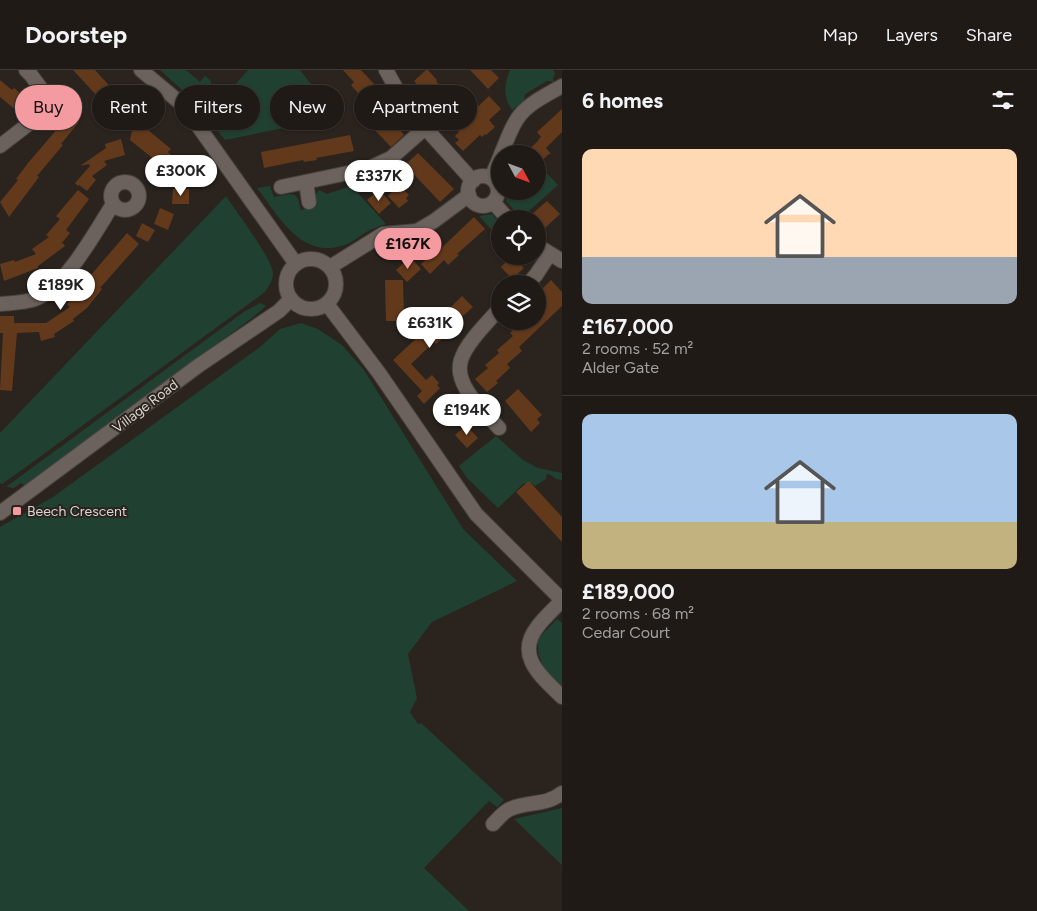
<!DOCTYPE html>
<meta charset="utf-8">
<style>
body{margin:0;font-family:Figtree,sans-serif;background:#28231f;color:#f1f3f6;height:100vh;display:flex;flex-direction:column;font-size:19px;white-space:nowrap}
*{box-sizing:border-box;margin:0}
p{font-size:16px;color:#a2a1a1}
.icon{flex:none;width:28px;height:28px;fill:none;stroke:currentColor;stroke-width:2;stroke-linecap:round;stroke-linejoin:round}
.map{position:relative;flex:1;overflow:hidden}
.details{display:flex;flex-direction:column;background:#201a16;width:475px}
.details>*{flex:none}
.banner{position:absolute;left:15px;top:15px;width:471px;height:45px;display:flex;gap:10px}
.needle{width:32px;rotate:131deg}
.tools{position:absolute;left:491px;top:75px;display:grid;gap:10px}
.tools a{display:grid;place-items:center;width:55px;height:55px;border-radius:50%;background:#201a16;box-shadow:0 1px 4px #0004,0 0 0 1px #3d3835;font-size:25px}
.price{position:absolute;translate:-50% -42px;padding:0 11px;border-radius:18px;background:#fff;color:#222;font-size:16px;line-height:32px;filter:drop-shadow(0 1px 2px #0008)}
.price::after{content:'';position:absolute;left:50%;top:30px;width:15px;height:11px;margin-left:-8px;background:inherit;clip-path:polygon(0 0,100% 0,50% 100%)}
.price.current{background:#f49aa1;color:#111}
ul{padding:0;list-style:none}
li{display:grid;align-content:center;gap:10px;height:265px;padding:0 20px}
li+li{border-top:1px solid #3d3835}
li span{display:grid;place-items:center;height:155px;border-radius:10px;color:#555}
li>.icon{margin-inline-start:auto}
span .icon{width:90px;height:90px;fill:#fffc;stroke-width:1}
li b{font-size:21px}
h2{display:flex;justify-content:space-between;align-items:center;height:60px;padding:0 20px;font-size:21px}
.chip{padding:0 18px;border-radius:22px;background:#201a16;box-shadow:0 1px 4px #0004,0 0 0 1px #3d3835;font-size:18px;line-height:45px}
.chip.current{background:#f49aa1;color:#111}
header{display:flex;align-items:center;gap:30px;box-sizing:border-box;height:70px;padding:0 25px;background:#201a16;border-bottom:1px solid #3d3835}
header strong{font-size:24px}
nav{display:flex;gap:28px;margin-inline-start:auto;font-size:18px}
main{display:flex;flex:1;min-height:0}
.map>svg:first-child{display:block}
.green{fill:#204132}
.building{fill:#63391b}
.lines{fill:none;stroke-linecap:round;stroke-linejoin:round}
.minor-casing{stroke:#47413d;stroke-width:16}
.minor{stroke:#6b625d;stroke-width:14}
.poi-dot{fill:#f49aa1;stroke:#2a231e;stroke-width:2}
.labels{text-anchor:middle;stroke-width:4;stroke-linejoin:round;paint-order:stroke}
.street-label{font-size:14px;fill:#dbd6d3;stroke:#2a231e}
.poi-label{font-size:14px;fill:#dbd6d3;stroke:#2a231e;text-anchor:start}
</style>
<header>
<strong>Doorstep</strong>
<nav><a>Map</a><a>Layers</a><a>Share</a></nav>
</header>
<main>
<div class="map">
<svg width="562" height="841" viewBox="0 0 562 841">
<rect width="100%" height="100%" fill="#2a231e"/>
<g class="green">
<path d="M160 0H186L200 12 205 6 211 11 210 26 218 34 248 0H300L337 47 225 70 191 28Z"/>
<path d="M510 0H553L555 4 553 8 554 12 547 11 525 24 524 31 512 40C503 28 504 13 510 0Z"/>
<path d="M538 94 558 115 521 148 506 131 508 121H538Z"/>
<path d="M354 115 355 120 386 154C380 156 374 158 368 161 359 166 351 174 341 176 300 188 278 145 257 118L270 116 274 127 290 124 295 125 298 129 301 140 311 137 315 126 319 120 327 124Z"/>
<path d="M226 126C235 140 274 191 273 204 273 211 268 217 265 222L26 397 2 414 0 413V363Z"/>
<path d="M492 144 500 153V169L479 146Z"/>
<path d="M260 233 266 236 252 248 25 416 21 413 14 418 6 417 245 241Z"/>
<path d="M301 253 318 259 342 275 364 300 463 459 517 511 432 552 408 584 417 628 410 642 418 654 421 653 504 730 497 737 489 731 424 798 469 841H0V457L53 427 260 277 280 259Z"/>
<path d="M496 366 523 390 538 398 562 403V410L556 409 549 404 546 405V409L535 416 531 413 527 416 524 413 498 438 467 408 459 396Z"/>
<path d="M557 549 562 553V616C545 600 537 593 538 569Z"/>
<path d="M562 738V795L514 749Z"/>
</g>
<g class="building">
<path d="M73 0H95L116 23 122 45 105 50 98 27Z"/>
<path d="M343 0H361L375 15 371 19 384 33 380 36 404 65 391 77 367 52 369 51 362 43 365 39 360 34 364 30 351 15 354 12Z"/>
<path d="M426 0H428L437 10 436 11 468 46 489 26 501 39 489 50 495 57 486 65 485 64 482 67 480 65 463 81 455 73 459 70 455 66 459 62 414 11Z"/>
<path d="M470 0H491L499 8 488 19Z"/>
<path d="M0 10 12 20 14 18 28 30 18 42 0 27Z"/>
<path d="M562 39V62L546 78 551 84H549L538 94V84H524L538 71V69V70L541 67 537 62Z"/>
<path d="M70 44 79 52 61 74 63 75 37 106 39 107 9 147 0 132 18 110 16 109 28 93Z"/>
<path d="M133 56 148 58V60L171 79 168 82 188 103 176 113 164 100 166 99 130 70Z"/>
<path d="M350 65 354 81 316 88 317 90 304 92 303 90 264 98 261 82Z"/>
<path d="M121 69 125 85 104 91 107 95 92 106 96 110 87 121 79 115 78 116 75 113 90 96 89 94 80 96 106 78 105 74Z"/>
<path d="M418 83 454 119 440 132 405 95Z"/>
<path d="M399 115 409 125 406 128 408 131 399 138 388 126Z"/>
<path d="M173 119H189V134H172Z"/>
<path d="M78 120 89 129 66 160 70 163 61 174 63 173 65 176 38 196V198L4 211 0 194 14 190 15 192 36 184 32 179 49 167 46 165 60 149 56 146Z"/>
<path d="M379 120 391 133 379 144 367 130Z"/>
<path d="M547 131 560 144 545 158 532 144Z"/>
<path d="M160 138 174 144 168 160 154 154Z"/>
<path d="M474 147 485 159 457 184 459 185 448 195 444 190 430 204 421 194 432 184 433 186Z"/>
<path d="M142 153 155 160 148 172 136 166Z"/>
<path d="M127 163 139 174 100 218 102 219 87 238 73 249 74 251 54 264 55 267 41 271 39 262 17 263 12 321 0 320 3 263H0V246H14V253H46L70 237 67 234 93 207 91 205Z"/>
<path d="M512 186 524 198 512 209 501 197Z"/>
<path d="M410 187 421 199 407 212 396 200Z"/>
<path d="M385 210H403L404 245 397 246V251H386Z"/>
<path d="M551 210 562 222V236L519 277 522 281 507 294 510 298 496 311 498 313 487 322 475 309 488 298 485 295 499 283 497 280 513 266 510 263 522 251H538V223Z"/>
<path d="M462 226 473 237 446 261 448 264 436 274 434 272 411 294 426 310 432 305 439 313 437 315 440 318 424 334 417 326 422 321 393 290 422 263 424 266 439 251 438 250Z"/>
<path d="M518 319 542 345 537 349 540 353 531 362 505 331Z"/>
<path d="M466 355 478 368 467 378 455 365Z"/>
<path d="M529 411 562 447V472L516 422Z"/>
</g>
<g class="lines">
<g class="minor-casing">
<g id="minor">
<path d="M141 0 184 36 296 194"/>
<path d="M386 0 402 29 411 42 473 111"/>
<path d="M0 76 31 52 40 37 42 20 31 5 26 0"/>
<path d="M501 84C507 71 511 56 520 45 531 32 548 24 562 16"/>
<circle cx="483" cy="121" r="15"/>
<path d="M491 108 500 87"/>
<path d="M306 112 309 132"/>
<circle cx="125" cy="126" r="14"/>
<path d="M281 117 367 99 391 88 425 58"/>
<path d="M493 132 508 149"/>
<path d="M538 176 562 191"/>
<circle cx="311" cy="214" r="25"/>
<path d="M330 197 383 164 417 161 434 151 469 125"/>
<path d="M528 214 536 205 549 185"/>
<path d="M0 234C11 233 24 233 35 229 65 218 96 161 113 134"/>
<path d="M327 234 379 303 476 444 562 530"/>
<path d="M464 346 477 334"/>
<path d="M499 358C484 341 453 315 461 290 466 273 488 252 500 238"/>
<path d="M0 443 198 296 279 241 291 229"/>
<path d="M562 530C554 539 545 547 538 556 514 586 542 607 562 627"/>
<path d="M493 754C498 749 503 742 510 739 528 731 546 736 562 723"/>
</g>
</g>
<use href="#minor" class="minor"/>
</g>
<rect class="poi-dot" x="12" y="436" width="10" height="10" rx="2.5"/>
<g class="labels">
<g class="street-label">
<text transform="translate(145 336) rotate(-37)" y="5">Village Road</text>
</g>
<g class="poi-label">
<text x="27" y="446">Beech Crescent</text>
</g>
</g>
</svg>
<div class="tools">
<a><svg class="needle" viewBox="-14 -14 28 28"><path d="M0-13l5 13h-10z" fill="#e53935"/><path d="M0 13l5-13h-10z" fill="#a2a1a1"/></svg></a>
<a><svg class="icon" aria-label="locate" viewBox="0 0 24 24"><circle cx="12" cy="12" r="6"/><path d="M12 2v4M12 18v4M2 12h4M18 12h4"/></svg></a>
<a><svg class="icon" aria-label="layers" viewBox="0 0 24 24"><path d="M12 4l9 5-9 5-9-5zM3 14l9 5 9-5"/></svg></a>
</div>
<b class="price" style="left:181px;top:127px">£300K</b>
<b class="price" style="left:379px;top:132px">£337K</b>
<b class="price current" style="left:408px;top:200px">£167K</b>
<b class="price" style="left:61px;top:241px">£189K</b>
<b class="price" style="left:430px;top:279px">£631K</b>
<b class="price" style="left:467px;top:366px">£194K</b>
<div class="banner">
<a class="chip current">Buy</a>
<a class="chip">Rent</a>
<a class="chip">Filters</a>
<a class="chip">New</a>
<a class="chip">Apartment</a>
</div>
</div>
<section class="details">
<h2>6 homes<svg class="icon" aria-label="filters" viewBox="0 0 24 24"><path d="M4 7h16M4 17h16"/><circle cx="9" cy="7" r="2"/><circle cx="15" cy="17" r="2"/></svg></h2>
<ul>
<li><span style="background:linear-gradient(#ffd9b3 70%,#9aa5b1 0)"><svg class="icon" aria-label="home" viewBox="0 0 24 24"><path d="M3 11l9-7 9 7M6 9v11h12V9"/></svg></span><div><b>£167,000</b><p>2 rooms · 52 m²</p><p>Alder Gate</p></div></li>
<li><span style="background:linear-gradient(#a9c7e8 70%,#c2b280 0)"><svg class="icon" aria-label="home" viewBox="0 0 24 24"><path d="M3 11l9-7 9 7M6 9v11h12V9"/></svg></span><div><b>£189,000</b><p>2 rooms · 68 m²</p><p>Cedar Court</p></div></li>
</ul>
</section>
</main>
